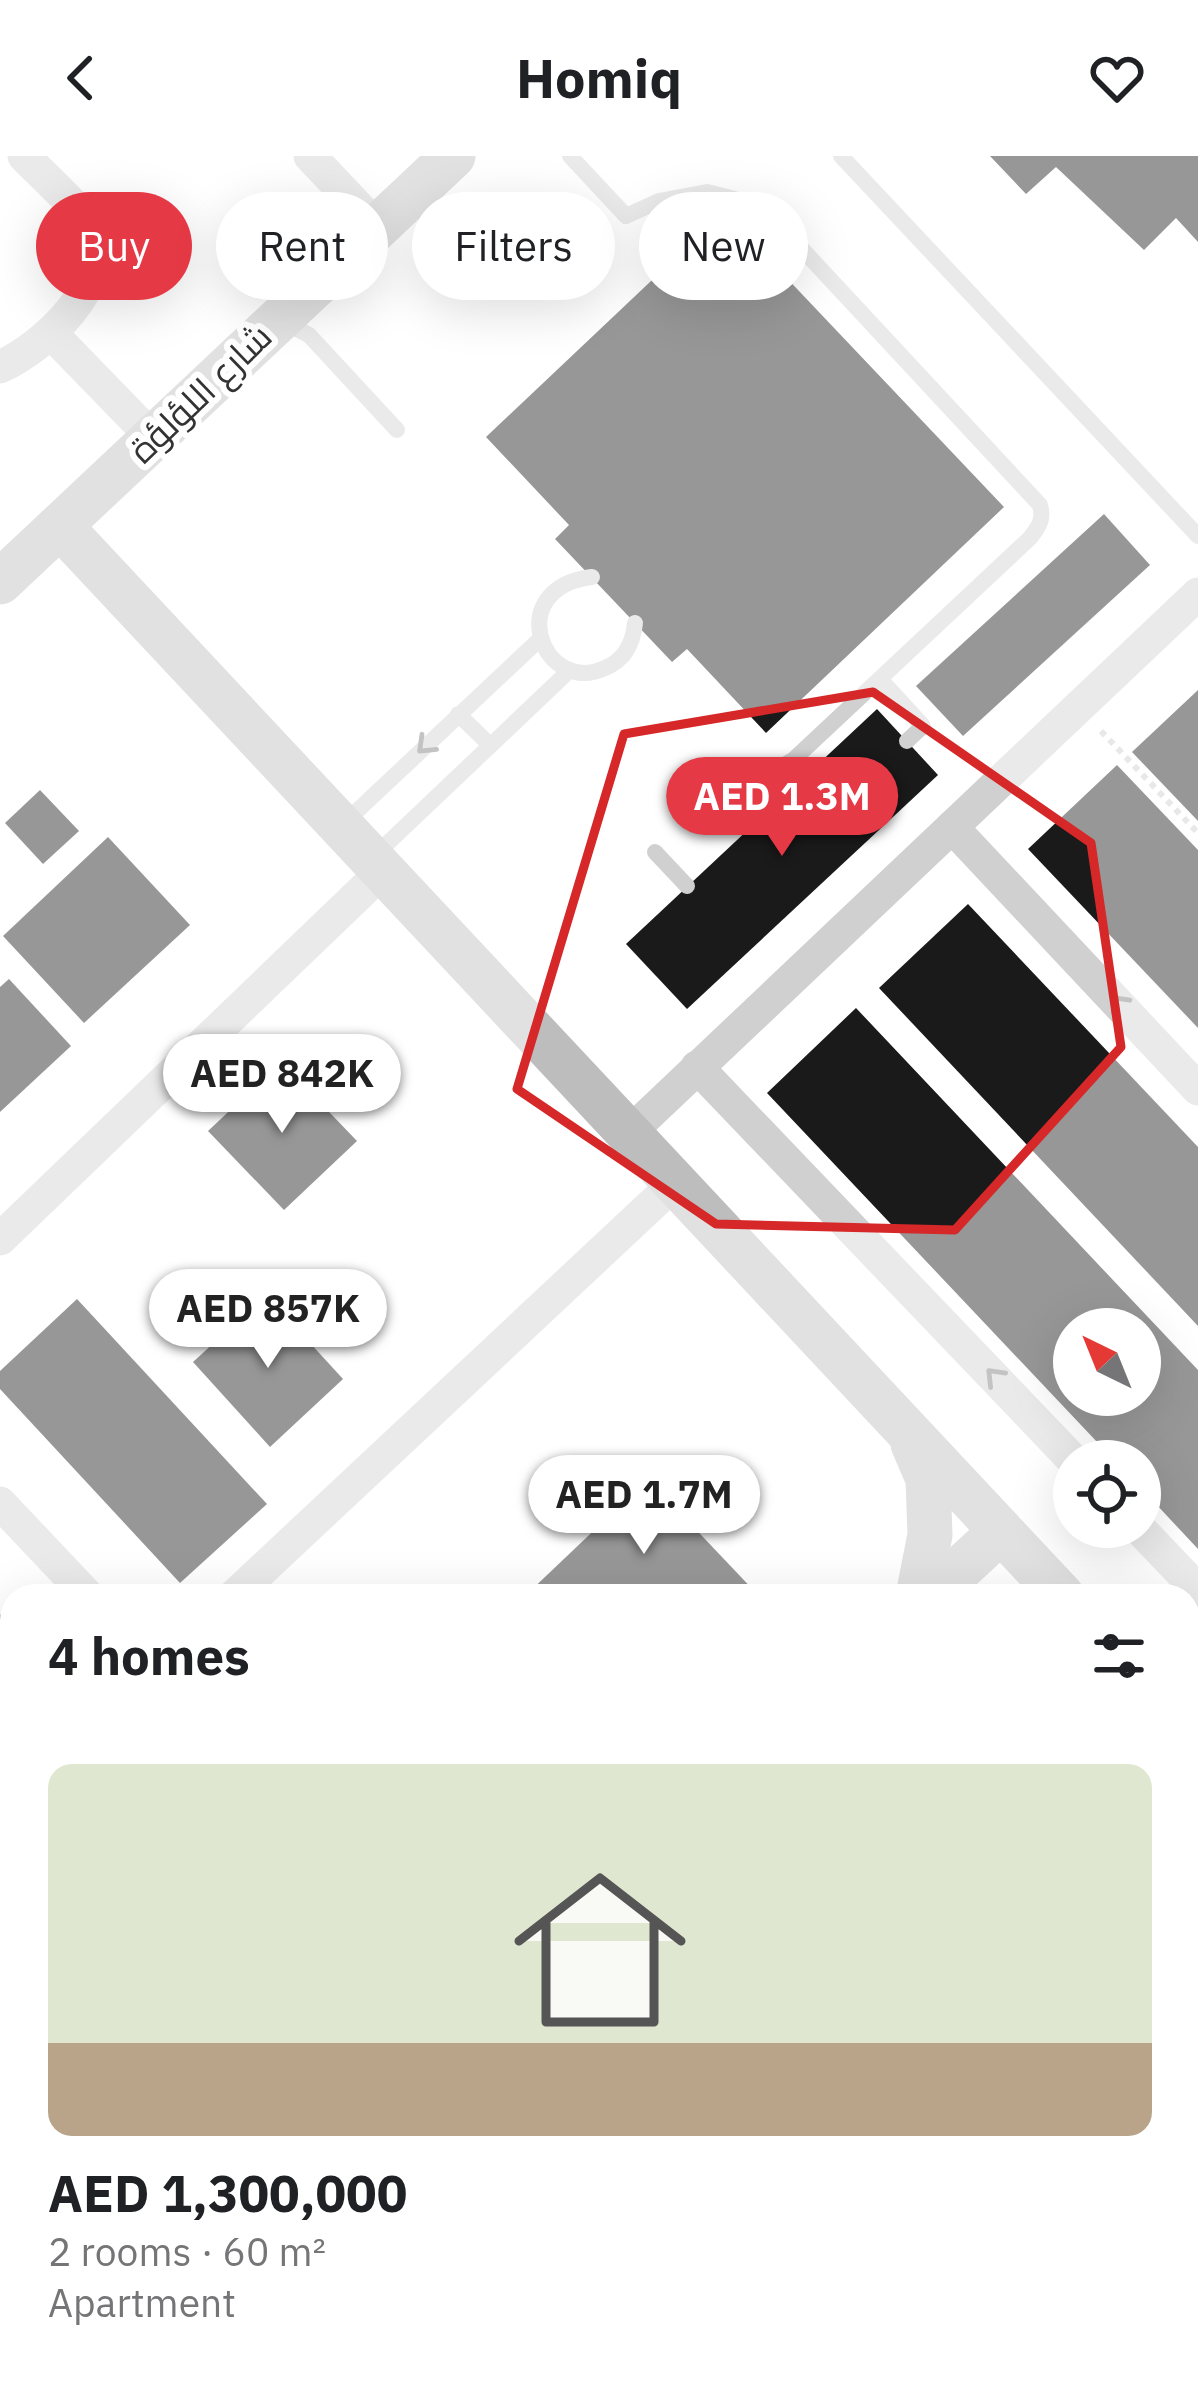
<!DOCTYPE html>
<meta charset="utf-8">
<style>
body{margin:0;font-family:"IBM Plex Sans",Cairo,sans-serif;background:#f2f2f2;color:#202124;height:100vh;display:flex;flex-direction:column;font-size:45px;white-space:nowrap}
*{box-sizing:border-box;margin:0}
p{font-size:39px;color:#757577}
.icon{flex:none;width:66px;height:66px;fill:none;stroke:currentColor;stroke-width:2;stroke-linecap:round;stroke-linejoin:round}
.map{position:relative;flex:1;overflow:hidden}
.drawer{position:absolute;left:0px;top:1428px;width:1200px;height:804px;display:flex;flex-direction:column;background:#fff;border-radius:36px 36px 0 0;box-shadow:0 12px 48px #0002}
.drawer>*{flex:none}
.banner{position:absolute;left:36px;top:36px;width:1128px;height:108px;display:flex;gap:24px}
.needle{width:78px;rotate:317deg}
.buttons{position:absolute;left:1053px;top:1152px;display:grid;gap:24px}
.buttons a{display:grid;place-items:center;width:108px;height:108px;border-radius:50%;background:#fff;box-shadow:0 12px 48px #0002;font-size:60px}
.price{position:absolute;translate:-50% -102px;padding:0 27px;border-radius:42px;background:#fff;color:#222;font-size:39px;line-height:78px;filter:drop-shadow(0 3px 6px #0008)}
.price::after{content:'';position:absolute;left:50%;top:72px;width:36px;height:27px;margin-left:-18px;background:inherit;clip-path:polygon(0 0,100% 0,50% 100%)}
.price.current{background:#e63946;color:#fff}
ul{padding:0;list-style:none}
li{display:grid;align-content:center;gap:24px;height:636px;padding:0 48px}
li span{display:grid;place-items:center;height:372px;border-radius:24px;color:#555}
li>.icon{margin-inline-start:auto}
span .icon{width:216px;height:216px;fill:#fffc;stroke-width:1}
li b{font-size:51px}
h2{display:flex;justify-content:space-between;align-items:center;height:144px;padding:0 48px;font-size:51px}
.tag{padding:0 42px;border-radius:54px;background:#fff;box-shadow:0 12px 48px #0002;font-size:42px;line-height:108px}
.tag.current{background:#e63946;color:#fff}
header{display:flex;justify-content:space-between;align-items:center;height:156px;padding:0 48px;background:#fff;font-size:54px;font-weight:800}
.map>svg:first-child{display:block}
.green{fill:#e6ecdf}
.building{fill:#1a1a1a;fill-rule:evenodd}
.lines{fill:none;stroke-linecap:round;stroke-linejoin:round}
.path{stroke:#cdcdcd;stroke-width:6;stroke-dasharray:6 6;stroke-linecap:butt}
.lane{stroke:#d0d0d0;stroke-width:16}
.street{stroke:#d0d0d0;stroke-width:33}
.secondary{stroke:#bdbdbd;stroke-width:45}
.oneway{stroke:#7a7a7a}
.marked{fill:none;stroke:#d62828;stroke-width:9;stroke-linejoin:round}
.labels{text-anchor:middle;stroke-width:12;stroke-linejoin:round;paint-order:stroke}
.street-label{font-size:36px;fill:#333;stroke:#fff}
</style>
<header><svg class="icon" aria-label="back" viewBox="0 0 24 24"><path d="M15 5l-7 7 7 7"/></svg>Homiq<svg class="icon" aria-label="heart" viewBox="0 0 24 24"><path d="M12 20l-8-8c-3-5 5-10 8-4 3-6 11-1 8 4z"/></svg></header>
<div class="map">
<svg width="1198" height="2232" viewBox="0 0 1198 2232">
<rect width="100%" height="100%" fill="#fff"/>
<path class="green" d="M856 2220H1021L1033 2232H867Z"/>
<g class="building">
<path d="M990 0H1198V86L1176 62 1144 94 1056 11 1026 38Z"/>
<path d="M724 56 1004 351 766 577 687 493 672 506 555 383 569 369 486 281Z"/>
<path d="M1104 358 1150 409 963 580 916 530Z"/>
<path d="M1198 534V665L1132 596Z"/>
<path d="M877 553 938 619 687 853 626 788Z"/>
<path d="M1117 609 1198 694V872L1028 693Z"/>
<path d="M40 634 79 675 43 708 5 667Z"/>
<path d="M108 681 190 769 84 867 3 780Z"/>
<path d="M968 748 1198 991V1170L879 832Z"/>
<path d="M9 823 71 890 0 956V831Z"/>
<path d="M856 852 1198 1214V1393L1140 1331V1305H1115L767 937ZM1074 1173H1140V1239H1074Z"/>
<path d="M281 906 357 985 284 1054 208 975Z"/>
<path d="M266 1139 343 1223 270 1291 193 1206Z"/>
<path d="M77 1143 267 1348 180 1427 0 1233V1215Z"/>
<path d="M648 1323 759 1440H525Z"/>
<path d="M0 1458 12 1471V1600L9 1602 0 1592Z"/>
<path d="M12 1736V1830L0 1817V1748Z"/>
<path d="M1188 1931 1198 1942V2232H1111L1100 2220H1188Z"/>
<path d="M234 2220H331L318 2232H221Z"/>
</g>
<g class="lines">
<path class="path" d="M1101 575 1198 677"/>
<g class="lane">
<path d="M570 0 626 60 659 45 707 36 762 50 1040 349C1044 364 1039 370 1030 382L793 604 754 627 717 637"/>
<path d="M841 0 1198 380"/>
<path d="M281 165 309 179 397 274"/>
<path d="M592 421C501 432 543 541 605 512 625 504 633 487 635 467"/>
<path d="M880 523 923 570 907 585"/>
<path d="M458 558 490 589"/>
<path d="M341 670 541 482"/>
<path d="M655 696 687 730"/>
<path d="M372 702 570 514"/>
<path d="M1188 1707 1198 1697"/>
<path d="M1188 1786 1198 1797"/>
<path d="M0 2113 12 2127"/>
<path d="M0 2207 12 2220"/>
</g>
<g class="street">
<path d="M310 0 378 72"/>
<path d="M51 177 153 282"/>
<path d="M0 211C44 191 112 129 93 75 87 59 39 16 24 0"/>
<path d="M952 671 1198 933"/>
<path d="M697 911 1074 1305"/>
<path d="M629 977 1198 438"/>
<path d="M0 1083 383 715"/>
<path d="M0 1347 88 1440"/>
<path d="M1138 1371 1198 1434"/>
<path d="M234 1440 675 1027"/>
<path d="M0 1919 12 1932"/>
<path d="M471 2220 482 2232"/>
<path d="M383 2232 396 2220"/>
</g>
<g class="secondary">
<path d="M61 371 1062 1440"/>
<path d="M0 426 453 0"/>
<path d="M913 1288 928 1323 930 1379 918 1440"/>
<path d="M931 1440 1001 1375"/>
<path d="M1188 1574 1198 1585"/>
<path d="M92 2232 104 2220"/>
</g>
</g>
<defs><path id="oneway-chevron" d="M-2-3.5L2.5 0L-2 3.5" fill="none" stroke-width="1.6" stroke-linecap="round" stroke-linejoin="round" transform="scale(3)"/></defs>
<g class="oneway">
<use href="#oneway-chevron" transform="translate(425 590) rotate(136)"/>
<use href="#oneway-chevron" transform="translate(1118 847) rotate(-133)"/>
<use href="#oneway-chevron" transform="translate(994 1220) rotate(-134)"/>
</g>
<path d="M0 0H1198V2232H0ZM873 536 1091 687 1121 891 955 1074 716 1068 517 933 624 578Z" fill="#fff" fill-opacity=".55" fill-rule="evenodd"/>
<path class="marked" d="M873 536 1091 687 1121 891 955 1074 716 1068 517 933 624 578Z"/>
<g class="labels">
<g class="street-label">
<text transform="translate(200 237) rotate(-44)" y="13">شارع اللؤلؤة</text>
</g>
</g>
</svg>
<div class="buttons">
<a><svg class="needle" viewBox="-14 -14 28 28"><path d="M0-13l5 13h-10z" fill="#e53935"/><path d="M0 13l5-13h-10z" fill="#757577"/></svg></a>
<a><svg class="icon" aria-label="locate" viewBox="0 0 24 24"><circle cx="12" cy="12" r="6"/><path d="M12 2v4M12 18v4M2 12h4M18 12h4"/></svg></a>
</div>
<b class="price current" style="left:782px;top:703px">AED 1.3M</b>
<b class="price" style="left:282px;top:980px">AED 842K</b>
<b class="price" style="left:268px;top:1215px">AED 857K</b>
<b class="price" style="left:644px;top:1401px">AED 1.7M</b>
<div class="banner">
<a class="tag current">Buy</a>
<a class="tag">Rent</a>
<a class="tag">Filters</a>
<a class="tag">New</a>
</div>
<section class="drawer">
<h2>4 homes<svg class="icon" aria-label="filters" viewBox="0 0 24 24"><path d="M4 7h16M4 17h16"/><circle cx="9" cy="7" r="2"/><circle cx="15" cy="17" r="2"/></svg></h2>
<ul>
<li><span style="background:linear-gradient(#dfe7d0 75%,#b9a48a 0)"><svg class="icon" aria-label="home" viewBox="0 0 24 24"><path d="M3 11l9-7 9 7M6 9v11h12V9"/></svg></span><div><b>AED 1,300,000</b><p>2 rooms · 60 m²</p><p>Apartment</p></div></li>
</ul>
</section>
</div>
